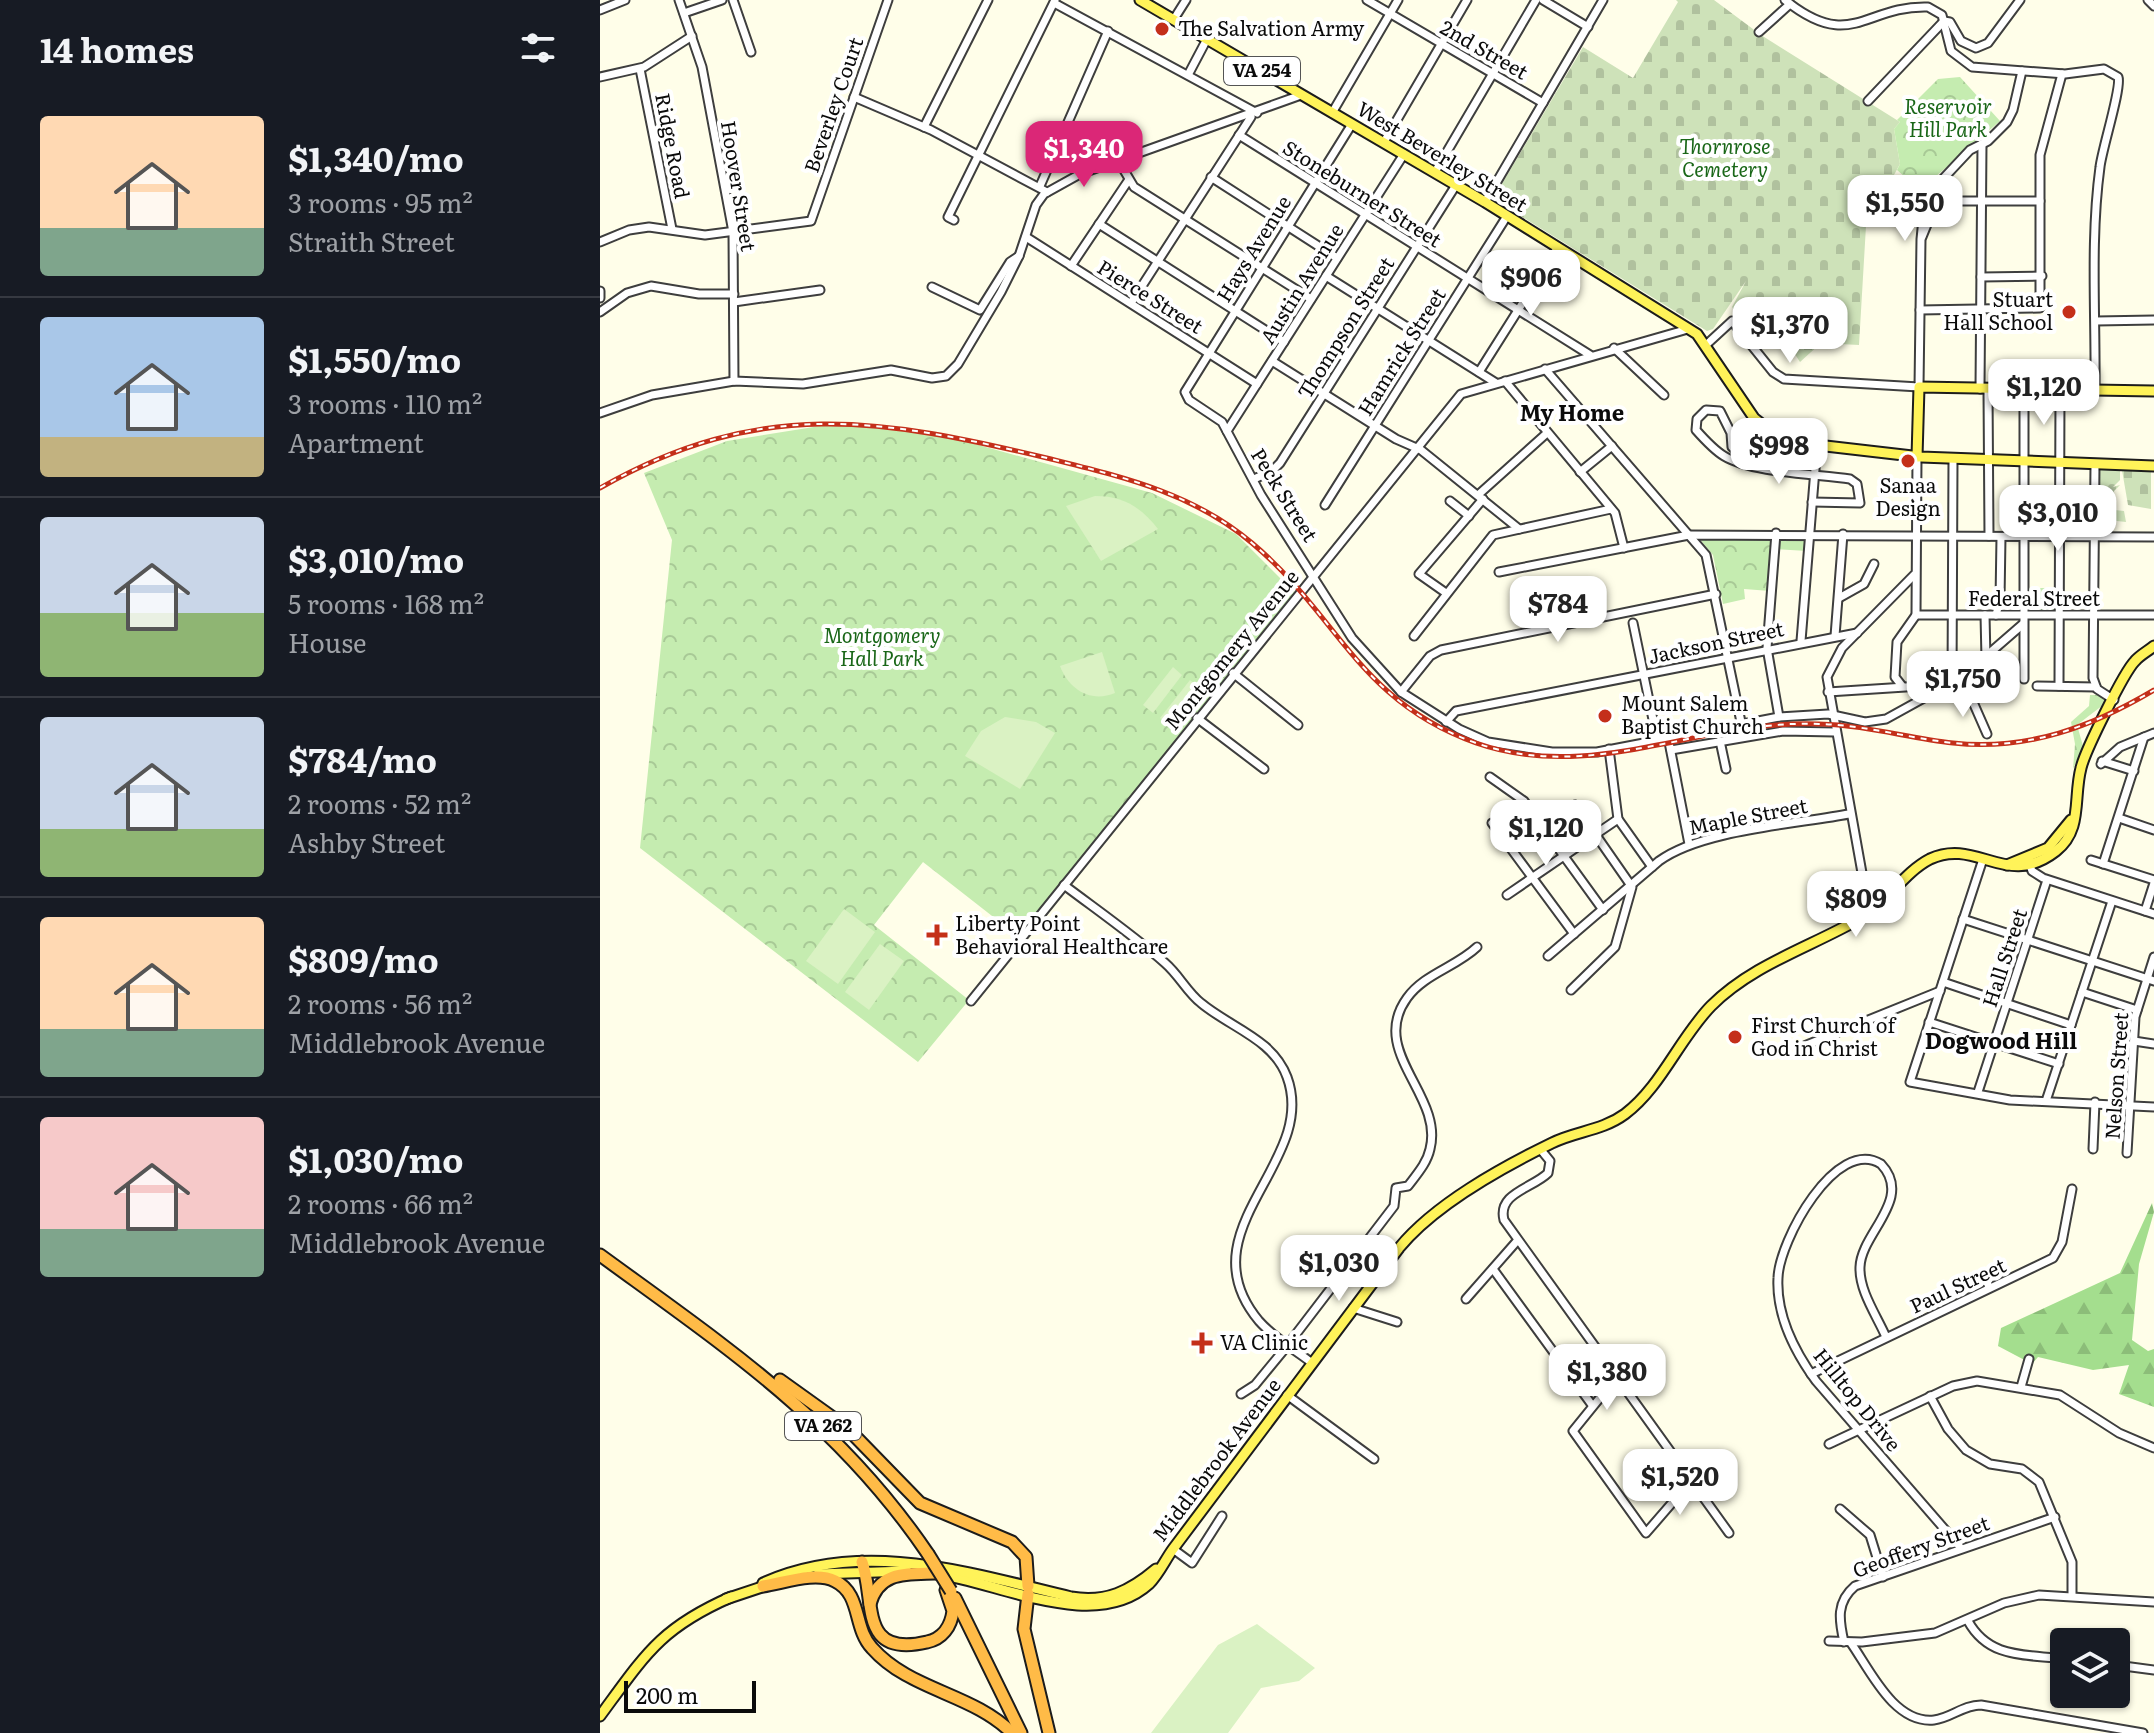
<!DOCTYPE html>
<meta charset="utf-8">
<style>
body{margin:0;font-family:Literata,serif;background:#242831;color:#f1f3f6;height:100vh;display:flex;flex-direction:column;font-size:30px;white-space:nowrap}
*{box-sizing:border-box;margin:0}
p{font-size:26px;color:#9ea1a6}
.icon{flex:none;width:44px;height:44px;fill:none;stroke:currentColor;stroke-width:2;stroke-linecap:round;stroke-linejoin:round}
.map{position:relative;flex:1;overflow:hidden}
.details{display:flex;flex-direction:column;background:#171b24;width:600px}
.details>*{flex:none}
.buttons{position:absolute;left:1450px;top:1628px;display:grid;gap:16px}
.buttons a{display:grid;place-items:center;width:80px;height:80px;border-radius:8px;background:#171b24;box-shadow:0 2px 6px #0004;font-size:40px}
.scale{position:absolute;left:24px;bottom:20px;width:132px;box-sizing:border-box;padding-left:8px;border:4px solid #0b0b0b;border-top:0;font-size:22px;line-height:28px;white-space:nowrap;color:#0b0b0b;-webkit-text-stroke:6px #fff;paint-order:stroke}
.price{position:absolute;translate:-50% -68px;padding:0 18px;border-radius:16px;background:#fff;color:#222;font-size:26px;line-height:52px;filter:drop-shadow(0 2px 4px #0008)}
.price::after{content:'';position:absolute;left:50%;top:48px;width:24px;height:18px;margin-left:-12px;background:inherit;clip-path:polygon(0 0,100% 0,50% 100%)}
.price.on{background:#db2777;color:#fff}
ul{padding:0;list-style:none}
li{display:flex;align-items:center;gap:24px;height:200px;padding:0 40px}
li+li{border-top:2px solid #363941}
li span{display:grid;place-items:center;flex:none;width:224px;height:160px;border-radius:8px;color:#555}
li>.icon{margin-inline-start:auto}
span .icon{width:96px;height:96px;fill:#fffc;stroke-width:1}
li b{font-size:34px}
h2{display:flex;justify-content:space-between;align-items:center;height:96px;padding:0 40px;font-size:34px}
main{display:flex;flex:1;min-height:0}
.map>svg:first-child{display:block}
.forest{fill:url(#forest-firs)}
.cemetery{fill:url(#cemetery-stones)}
.park{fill:url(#park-crowns)}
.garden{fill:url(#garden-furrows)}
.pitch{fill:#daf2c3}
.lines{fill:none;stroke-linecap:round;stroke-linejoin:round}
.minor-casing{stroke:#3e3e3e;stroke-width:11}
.major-casing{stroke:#1c1c1c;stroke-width:13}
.highway-casing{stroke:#1c1c1c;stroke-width:15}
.minor{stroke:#fff;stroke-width:7}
.major{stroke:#fff359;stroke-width:9}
.highway{stroke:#ffbb47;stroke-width:11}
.rail-casing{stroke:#c42f1a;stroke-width:5}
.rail{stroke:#fff;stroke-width:2;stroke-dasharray:6;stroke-linecap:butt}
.highway-bridge-casing{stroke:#1c1c1c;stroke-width:15;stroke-linecap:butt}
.highway-bridge{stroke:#ffbb47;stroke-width:11}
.poi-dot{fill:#c42f1a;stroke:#fff;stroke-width:3}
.labels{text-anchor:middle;stroke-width:8;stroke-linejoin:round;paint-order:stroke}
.shield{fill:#fff;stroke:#545454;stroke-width:2}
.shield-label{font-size:18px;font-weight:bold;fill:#0b0b0b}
.poi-label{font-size:20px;fill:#0b0b0b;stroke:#fff;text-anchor:start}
.street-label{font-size:20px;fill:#0b0b0b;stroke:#fff}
.park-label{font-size:20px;font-style:italic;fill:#1a6718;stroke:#fff}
.neighbourhood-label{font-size:22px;font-weight:bold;fill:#0b0b0b;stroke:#fff}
</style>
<main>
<section class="details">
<h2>14 homes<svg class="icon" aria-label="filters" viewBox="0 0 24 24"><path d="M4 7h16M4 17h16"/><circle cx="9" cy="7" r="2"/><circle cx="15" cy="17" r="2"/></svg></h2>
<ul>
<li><span style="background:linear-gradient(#ffd9b3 70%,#7fa58c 0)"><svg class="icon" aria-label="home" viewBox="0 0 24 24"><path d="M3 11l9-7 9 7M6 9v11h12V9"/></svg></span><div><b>$1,340/mo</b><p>3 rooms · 95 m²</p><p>Straith Street</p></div></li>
<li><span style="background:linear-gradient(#a9c7e8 75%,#c2b280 0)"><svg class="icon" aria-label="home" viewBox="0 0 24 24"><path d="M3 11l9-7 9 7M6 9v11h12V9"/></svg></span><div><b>$1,550/mo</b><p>3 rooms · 110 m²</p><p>Apartment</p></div></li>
<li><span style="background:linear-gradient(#c9d6e8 60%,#8fb573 0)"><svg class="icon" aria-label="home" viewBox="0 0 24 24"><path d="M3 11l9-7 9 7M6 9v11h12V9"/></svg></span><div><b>$3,010/mo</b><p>5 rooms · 168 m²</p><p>House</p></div></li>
<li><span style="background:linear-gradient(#c9d6e8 70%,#8fb573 0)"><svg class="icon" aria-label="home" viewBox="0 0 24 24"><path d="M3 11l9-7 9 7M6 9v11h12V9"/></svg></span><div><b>$784/mo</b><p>2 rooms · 52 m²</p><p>Ashby Street</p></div></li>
<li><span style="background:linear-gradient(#ffd9b3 70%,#7fa58c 0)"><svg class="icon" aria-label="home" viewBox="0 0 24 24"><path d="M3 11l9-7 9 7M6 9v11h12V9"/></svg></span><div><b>$809/mo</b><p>2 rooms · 56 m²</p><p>Middlebrook Avenue</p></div></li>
<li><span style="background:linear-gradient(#f6c9c9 70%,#7fa58c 0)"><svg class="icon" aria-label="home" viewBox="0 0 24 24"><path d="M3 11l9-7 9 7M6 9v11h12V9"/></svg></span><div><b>$1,030/mo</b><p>2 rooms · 66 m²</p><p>Middlebrook Avenue</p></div></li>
</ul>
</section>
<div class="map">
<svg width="1554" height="1733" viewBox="0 0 1554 1733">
<defs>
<pattern id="forest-firs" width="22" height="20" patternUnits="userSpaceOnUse" patternTransform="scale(2)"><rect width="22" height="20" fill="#a4de8e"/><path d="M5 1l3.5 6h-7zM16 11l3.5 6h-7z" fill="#8cbd79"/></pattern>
<pattern id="cemetery-stones" width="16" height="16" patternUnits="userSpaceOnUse" patternTransform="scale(2)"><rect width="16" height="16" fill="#cee2b9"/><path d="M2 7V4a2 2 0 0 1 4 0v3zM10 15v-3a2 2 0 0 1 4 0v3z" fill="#b0c19e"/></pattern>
<pattern id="park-crowns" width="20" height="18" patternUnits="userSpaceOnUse" patternTransform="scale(2)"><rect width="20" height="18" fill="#c5ecb0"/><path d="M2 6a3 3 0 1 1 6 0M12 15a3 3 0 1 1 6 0" fill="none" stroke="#a8c996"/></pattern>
<pattern id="garden-furrows" width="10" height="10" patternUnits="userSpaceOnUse" patternTransform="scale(2)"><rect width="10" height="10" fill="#c5ecb0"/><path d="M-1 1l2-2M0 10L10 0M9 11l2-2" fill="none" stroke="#a8c996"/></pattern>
</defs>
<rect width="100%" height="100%" fill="#fffee9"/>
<path class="forest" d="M1552 1203 1554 1212 1539 1264 1532 1340 1548 1351 1554 1349V1407L1519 1394 1529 1365 1493 1370 1438 1357 1432 1364 1398 1346 1401 1328 1520 1273Z"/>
<g class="cemetery">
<path d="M1076 0H1114L1161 35 1300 122 1294 129 1300 164 1266 226 1259 345 1221 343 1200 362 1171 317 1151 334 1132 307 1146 281 1113 329 1107 331 893 199 983 47 1033 78 1078 2Z"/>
<path d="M1499 469 1520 470V480L1513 487 1520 485 1514 491 1515 510 1524 511 1526 522 1499 519 1503 515 1499 514Z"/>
<path d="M1522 470 1551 471V509L1528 505Z"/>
</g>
<g class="park">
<path d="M1360 77 1400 121 1320 190 1297 170 1300 164 1294 129 1300 122 1297 120 1338 79Z"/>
<path d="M220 426 278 427 346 436 552 493 636 534 695 593 419 937 323 862 274 925 369 1000 318 1062 40 848 72 540 44 473 127 441Z"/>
<path d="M1098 537H1208L1207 551 1172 549 1170 591 1144 589 1145 599 1123 604 1113 555Z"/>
<path d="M1490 695H1499L1507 702 1477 725 1483 746 1473 769 1475 744 1471 722 1489 706Z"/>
</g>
<rect class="garden" x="1426" y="588" width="28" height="23"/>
<g class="pitch">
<path d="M495 496C523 496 541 507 558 529L501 561 466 506Z"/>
<path d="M502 652 515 693C491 703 469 690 460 666Z"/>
<path d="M573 667 582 675 553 713 543 705Z"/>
<path d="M590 680 599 688 570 726 560 718Z"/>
<path d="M405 717 436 722 455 733 420 789 365 756 381 731Z"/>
<path d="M244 909 275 932 238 984 206 961Z"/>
<path d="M280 944 304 961 269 1010 245 992Z"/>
<path d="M657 1624 715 1668 699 1681 661 1688 628 1733H551L618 1645Z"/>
</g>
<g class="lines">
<g class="minor-casing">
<g id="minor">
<path d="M79 0 102 67 133 232 134 381"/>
<path d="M133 0 151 52"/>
<path d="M767 0 943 103"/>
<path d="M943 0 988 27"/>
<path d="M1185 0C1251 53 1265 5 1328 7L1342 15 1351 51 1372 67 1465 74 1504 69 1518 77C1522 87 1502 149 1500 167 1490 240 1496 317 1495 391"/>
<path d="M1548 0 1554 6"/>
<path d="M454 3 657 113"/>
<path d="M0 10 25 0"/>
<path d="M84 13 122 0"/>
<path d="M574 19 586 0"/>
<path d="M1159 32 1190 4"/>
<path d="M40 69 72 229"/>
<path d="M588 75 607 39"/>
<path d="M0 77 44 67 92 36"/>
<path d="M254 97 331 130 447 192"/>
<path d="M1268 101 1344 21 1350 22 1361 41 1376 48 1388 43 1420 0"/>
<path d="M732 113 798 0"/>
<path d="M752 124 585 392 589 400 622 422 661 495 752 638 801 692 859 729 888 742 952 752H997L1179 717 1228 714 1265 722 1286 719 1362 677 1423 624"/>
<path d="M324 127 388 0"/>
<path d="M639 135 990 355"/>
<path d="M784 142 867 0"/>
<path d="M518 160 534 187 711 299"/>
<path d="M835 172 936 0"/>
<path d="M611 177 737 258"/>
<path d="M440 186 508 31"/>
<path d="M885 202 1003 0"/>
<path d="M354 220 348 217 455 0"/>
<path d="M499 224 684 342"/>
<path d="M426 237 657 384"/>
<path d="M1322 237 1335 205 1340 201H1440"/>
<path d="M0 242 29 230 49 227 105 235 211 221 288 0"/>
<path d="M471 266 528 181"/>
<path d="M726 276 896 383"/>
<path d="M1381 277 1442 276"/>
<path d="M332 287 380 310 410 262 419 256"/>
<path d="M0 291V298"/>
<path d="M134 302 220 290"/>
<path d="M531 303 651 117"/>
<path d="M1320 310 1440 308V155L1462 74"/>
<path d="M0 312 27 293 51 286 99 294H134"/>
<path d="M1496 321 1554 320"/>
<path d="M1107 344 1132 321 1173 372 1184 379 1319 387 1321 239 1325 198 1370 150 1388 141 1407 122 1413 110 1422 71"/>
<path d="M1014 348 1064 395"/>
<path d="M672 361 796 439 821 450 919 529"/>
<path d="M945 369 1106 555 1141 722"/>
<path d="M879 372 958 247"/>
<path d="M905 381 1015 513 1024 548"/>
<path d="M1380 389 1382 144"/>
<path d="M1388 389 1389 536"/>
<path d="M1424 390V679"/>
<path d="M0 413 52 395 134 381 203 384 291 370 332 378 346 376 358 364 401 292 419 256 436 205 444 194 480 174 701 95"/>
<path d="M627 431 804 154"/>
<path d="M1149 463 1132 447 1131 433 1120 411 1106 410 1097 419 1096 430C1104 439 1114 450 1124 456 1152 473 1217 474 1250 479L1257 484 1260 503 1212 502"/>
<path d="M1495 465 1493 678 1497 689 1514 700"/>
<path d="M980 472 1012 446"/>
<path d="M654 479 672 471 680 463 856 185"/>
<path d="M878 495 947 433"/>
<path d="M850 501 869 516"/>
<path d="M725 505 907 216"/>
<path d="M1176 533 1167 648 1179 717"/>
<path d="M899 572 1089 535 1554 537"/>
<path d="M846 593 819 574 883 499"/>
<path d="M1239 598 1264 584 1274 564"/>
<path d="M1316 615H1554"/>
<path d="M1385 615 1386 659"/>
<path d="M1396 615 1400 600 1401 537"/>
<path d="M1033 623 1057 739"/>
<path d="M814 636 893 535 1011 509"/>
<path d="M1235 636 1243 534"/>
<path d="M1201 641 1217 445"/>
<path d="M633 673 698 725"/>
<path d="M1362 677 1387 734"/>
<path d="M1302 686 1295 677 1297 642 1316 615 1317 457"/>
<path d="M1437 686 1496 687"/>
<path d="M1459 686 1460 390"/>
<path d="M801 692 830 656 841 650 1116 594"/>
<path d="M1228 692 1352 684 1353 460"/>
<path d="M597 718 664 769"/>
<path d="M846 722 856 711 1257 633"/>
<path d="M1068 737 1089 844"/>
<path d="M1120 741 1126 769"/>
<path d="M1009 749 1018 819 1052 867"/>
<path d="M1071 750 1183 731 1235 732"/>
<path d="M1502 761 1534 771"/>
<path d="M1501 764 1520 747 1554 733"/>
<path d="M890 777 924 801 1003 910"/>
<path d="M1519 818 1554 830"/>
<path d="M892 823 974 934"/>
<path d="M1383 859 1310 1082 1410 1100 1554 1107"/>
<path d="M1428 860 1432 871 1443 878 1554 914"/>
<path d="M1491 860 1554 880"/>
<path d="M1503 864 1544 737"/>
<path d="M464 885C497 910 533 935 565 963 579 975 587 992 601 1003 631 1028 673 1039 687 1077 719 1163 583 1230 659 1321 674 1338 694 1349 712 1363"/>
<path d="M907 895 1018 819"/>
<path d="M1545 911 1554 883"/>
<path d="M1269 912 1227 677 1242 648 1314 575"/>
<path d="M1363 919 1554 981"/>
<path d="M948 956 1059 861C1101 830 1196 824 1249 814"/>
<path d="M1343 982 1471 1025"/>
<path d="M971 990 1015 947 1032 887 975 805"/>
<path d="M1482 992 1537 1010"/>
<path d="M371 1001 861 394 1088 329"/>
<path d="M1329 1022 1459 1064"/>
<path d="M1534 1041 1554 1044"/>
<path d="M1199 1048 1340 991"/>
<path d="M1378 1092 1447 880"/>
<path d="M1446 1101 1512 901"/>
<path d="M1493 1149 1495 1102"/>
<path d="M941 1150 950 1161 948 1173C933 1188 897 1193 904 1220L1129 1533"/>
<path d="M1527 1153 1535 1017 1554 957"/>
<path d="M893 1269 992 1405"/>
<path d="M1385 1275 1389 1288"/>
<path d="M866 1299 917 1241"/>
<path d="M753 1308 797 1322"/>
<path d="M1286 1337C1277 1316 1259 1291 1260 1267 1261 1233 1314 1199 1281 1164 1236 1136 1179 1241 1178 1278 1176 1315 1195 1352 1216 1381L1360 1547"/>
<path d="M1211 1374 1453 1258 1462 1242 1472 1189"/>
<path d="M1016 1378 973 1431 1046 1533 1091 1481"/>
<path d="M1421 1387 1429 1359"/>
<path d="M641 1394 655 1385 683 1351 794 1206 796 1188 808 1186C817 1174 827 1163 830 1149 844 1095 768 1052 807 998 824 974 856 967 877 947"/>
<path d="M687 1395 774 1459"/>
<path d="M1330 1396 1348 1429 1366 1450 1390 1464 1422 1469 1439 1482 1472 1562V1595"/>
<path d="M1229 1444 1353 1386 1377 1381 1460 1395 1519 1433 1554 1448"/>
<path d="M1240 1509 1270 1535 1283 1577"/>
<path d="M573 1549 592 1563 622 1516"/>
<path d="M1368 1621C1389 1659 1425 1654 1464 1659"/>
<path d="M1229 1641 1262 1642 1335 1633 1404 1603 1439 1595 1554 1602"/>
<path d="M1244 1642C1239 1620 1236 1602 1255 1586L1455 1517"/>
<path d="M1251 1643C1270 1670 1294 1724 1334 1720 1351 1718 1363 1705 1381 1705L1543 1733"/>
<path d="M1516 1665 1554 1670"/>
</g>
</g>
<g class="major-casing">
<g id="major">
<path d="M540 0 885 202 1097 334 1154 418 1173 433 1217 445 1321 457 1554 466"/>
<path d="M1317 457 1319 387 1554 391"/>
<path d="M1407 865 1448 848 1471 820"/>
<path d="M218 1574 307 1571"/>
<path d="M337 1574C401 1583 495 1633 549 1584 559 1574 565 1560 573 1549L799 1248C835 1204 901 1168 952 1143 976 1131 1002 1131 1025 1114 1061 1087 1079 1039 1111 1006 1153 964 1211 947 1261 918 1287 903 1303 873 1330 859 1377 837 1406 890 1456 851 1483 830 1473 798 1481 768 1485 751 1524 672 1535 661 1540 655 1548 651 1554 646"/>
<path d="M163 1583C263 1538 370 1573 471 1597 506 1603 530 1591 556 1569"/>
<path d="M126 1599 168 1585"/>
<path d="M0 1716C45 1655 60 1628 131 1597"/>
</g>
</g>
<g class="highway-casing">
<g id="highway">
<path d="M0 1255C126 1347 238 1421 328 1554"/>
<path d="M180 1380 247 1428 320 1503 412 1542 426 1557 428 1586"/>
<path d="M262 1562C276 1601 258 1658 327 1642 342 1639 351 1627 353 1611L346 1590"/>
<path d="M163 1586C184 1583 215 1571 235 1581 262 1594 253 1628 272 1648 310 1691 372 1693 412 1733"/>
<path d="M428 1594 424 1629 449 1733"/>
<path d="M355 1598 421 1733"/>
<path d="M270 1604C279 1571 306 1574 335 1573"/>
</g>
</g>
<use href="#minor" class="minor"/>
<use href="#major" class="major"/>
<use href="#highway" class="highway"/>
<g class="rail-casing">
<path id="rail" d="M0 488C160 397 281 418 451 459 523 477 593 493 652 543 738 615 758 701 876 743 993 784 1102 719 1219 724 1265 725 1308 738 1353 743 1427 751 1492 727 1554 690"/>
</g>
<use href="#rail" class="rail"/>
<g class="highway-bridge-casing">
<path id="highway-bridge" d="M328 1554 351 1591"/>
</g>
<use href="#highway-bridge" class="highway-bridge"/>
</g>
<g class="poi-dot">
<circle cx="562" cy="29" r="8"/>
<circle cx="1469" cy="312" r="8"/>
<circle cx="1308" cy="461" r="8"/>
<circle cx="1005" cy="716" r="8"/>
<path d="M333 923h8v8h8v8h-8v8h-8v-8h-8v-8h8z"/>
<circle cx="1135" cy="1037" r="8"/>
<path d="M598 1331h8v8h8v8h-8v8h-8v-8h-8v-8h8z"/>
</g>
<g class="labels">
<g class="shield">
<rect x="624" y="57" width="76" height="28" rx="6"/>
<rect x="185" y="1412" width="76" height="28" rx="6"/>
</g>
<g class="shield-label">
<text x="662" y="77">VA 254</text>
<text x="223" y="1432">VA 262</text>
</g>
<g class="poi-label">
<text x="578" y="36">The Salvation Army</text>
<text x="1453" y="307" text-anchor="end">Stuart<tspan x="1453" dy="23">Hall School</tspan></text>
<text x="1308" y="493" text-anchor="middle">Sanaa<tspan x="1308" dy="23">Design</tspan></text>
<text x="1021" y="711">Mount Salem<tspan x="1021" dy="23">Baptist Church</tspan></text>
<text x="355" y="931">Liberty Point<tspan x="355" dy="23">Behavioral Healthcare</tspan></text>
<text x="1151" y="1033">First Church of<tspan x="1151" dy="23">God in Christ</tspan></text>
<text x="620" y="1350">VA Clinic</text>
</g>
<g class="street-label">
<text transform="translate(884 50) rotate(30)" y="7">2nd Street</text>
<text transform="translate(234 105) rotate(-71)" y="7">Beverley Court</text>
<text transform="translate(72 146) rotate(79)" y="7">Ridge Road</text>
<text transform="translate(842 157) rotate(31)" y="7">West Beverley Street</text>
<text transform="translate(138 186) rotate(81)" y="7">Hoover Street</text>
<text transform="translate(762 194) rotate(32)" y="7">Stoneburner Street</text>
<text transform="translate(654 249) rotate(-58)" y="7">Hays Avenue</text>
<text transform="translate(702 284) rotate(-58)" y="7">Austin Avenue</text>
<text transform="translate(550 297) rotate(32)" y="7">Pierce Street</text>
<text transform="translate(746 328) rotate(-58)" y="7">Thompson Street</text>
<text transform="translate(802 352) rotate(-58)" y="7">Hamrick Street</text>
<text transform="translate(684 495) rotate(58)" y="7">Peck Street</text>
<text x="1434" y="606">Federal Street</text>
<text transform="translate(1116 643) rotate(-12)" y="7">Jackson Street</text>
<text transform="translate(632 650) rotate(-51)" y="7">Montgomery Avenue</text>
<text transform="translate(1148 817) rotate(-11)" y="7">Maple Street</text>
<text transform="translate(1405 958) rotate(-72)" y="7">Hall Street</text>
<text transform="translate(1517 1076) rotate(-86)" y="7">Nelson Street</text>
<text transform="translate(1358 1286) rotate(-25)" y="7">Paul Street</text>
<text transform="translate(1257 1400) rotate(51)" y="7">Hilltop Drive</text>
<text transform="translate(617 1460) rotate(-53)" y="7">Middlebrook Avenue</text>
<text transform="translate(1321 1547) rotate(-20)" y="7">Geoffery Street</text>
</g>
<g class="park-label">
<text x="1348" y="114">Reservoir<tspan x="1348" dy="23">Hill Park</tspan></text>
<text x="1125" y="154">Thornrose<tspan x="1125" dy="23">Cemetery</tspan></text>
<text x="282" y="643">Montgomery<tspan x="282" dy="23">Hall Park</tspan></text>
</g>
<g class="neighbourhood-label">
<text x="972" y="421">My Home</text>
<text x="1401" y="1049">Dogwood Hill</text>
</g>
</g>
</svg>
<div class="buttons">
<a><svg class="icon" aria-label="layers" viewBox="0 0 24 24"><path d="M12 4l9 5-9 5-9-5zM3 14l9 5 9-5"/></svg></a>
</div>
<div class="scale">200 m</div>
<b class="price on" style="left:484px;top:189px">$1,340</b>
<b class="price" style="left:1305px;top:243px">$1,550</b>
<b class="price" style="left:931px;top:318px">$906</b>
<b class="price" style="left:1190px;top:365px">$1,370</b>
<b class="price" style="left:1444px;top:427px">$1,120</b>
<b class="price" style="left:1179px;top:486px">$998</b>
<b class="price" style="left:1458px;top:553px">$3,010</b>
<b class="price" style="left:958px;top:644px">$784</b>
<b class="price" style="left:1363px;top:719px">$1,750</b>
<b class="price" style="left:946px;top:868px">$1,120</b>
<b class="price" style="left:1256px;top:939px">$809</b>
<b class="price" style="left:739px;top:1303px">$1,030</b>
<b class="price" style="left:1007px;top:1412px">$1,380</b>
<b class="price" style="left:1080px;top:1517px">$1,520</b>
</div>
</main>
